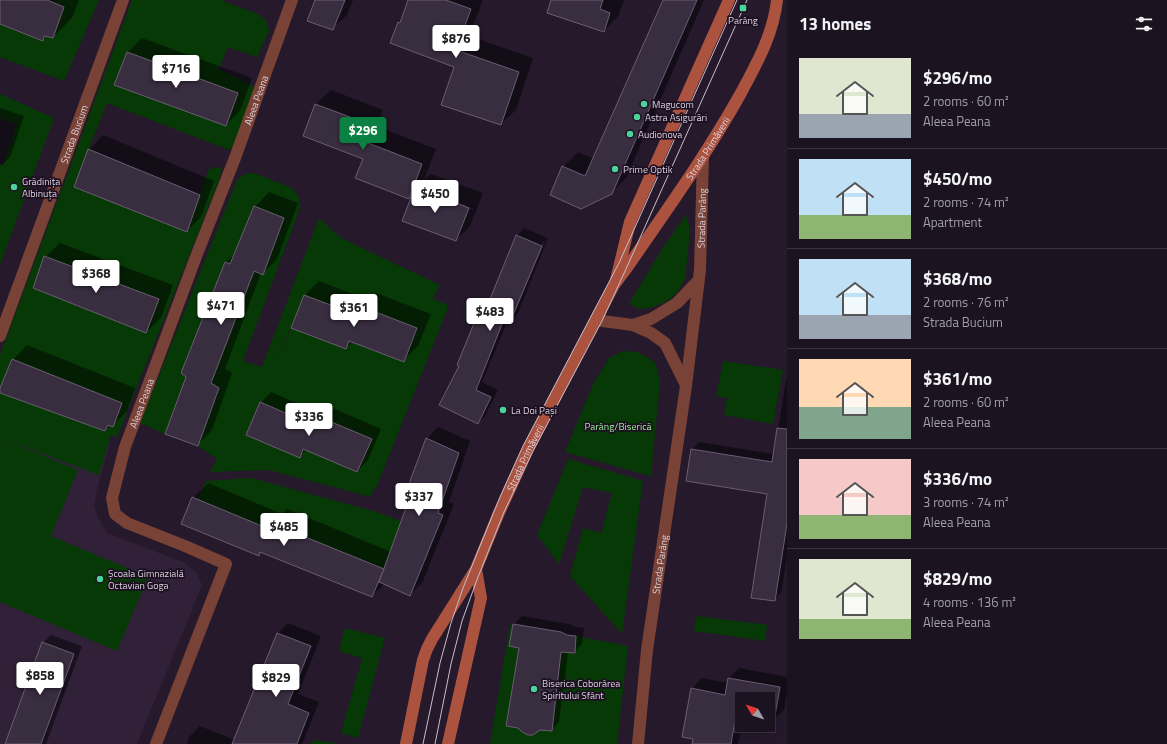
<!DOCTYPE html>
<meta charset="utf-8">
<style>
body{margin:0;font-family:"Titillium Web",sans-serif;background:#251c29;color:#f1f3f6;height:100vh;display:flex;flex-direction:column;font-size:15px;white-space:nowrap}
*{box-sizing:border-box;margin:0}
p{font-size:13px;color:#a09ea5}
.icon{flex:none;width:22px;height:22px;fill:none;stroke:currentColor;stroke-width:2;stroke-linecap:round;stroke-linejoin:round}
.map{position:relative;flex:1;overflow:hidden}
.sheet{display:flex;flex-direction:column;background:#1c1320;width:380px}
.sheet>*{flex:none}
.needle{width:26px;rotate:309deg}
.fabs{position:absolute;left:735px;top:692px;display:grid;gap:8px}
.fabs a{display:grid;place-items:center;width:40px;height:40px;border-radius:0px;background:#1c1320;box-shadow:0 4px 16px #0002,0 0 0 1px #3a323e;font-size:20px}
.price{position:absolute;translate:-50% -34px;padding:0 9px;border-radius:4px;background:#fff;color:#222;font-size:13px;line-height:26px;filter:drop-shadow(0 1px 2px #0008)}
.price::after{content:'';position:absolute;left:50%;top:24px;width:12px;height:9px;margin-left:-6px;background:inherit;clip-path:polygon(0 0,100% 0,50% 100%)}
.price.selected{background:#0b8043;color:#fff}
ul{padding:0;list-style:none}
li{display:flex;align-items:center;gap:12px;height:100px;padding:0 12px}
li+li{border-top:1px solid #3a323e}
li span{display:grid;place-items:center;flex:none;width:112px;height:80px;border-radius:0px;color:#555}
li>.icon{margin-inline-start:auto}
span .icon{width:48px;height:48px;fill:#fffc;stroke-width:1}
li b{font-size:17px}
h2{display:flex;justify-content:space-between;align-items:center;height:48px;padding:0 12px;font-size:17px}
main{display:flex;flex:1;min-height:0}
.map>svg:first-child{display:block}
.built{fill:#302138}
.green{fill:#073906;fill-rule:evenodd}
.shadow{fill:#0007;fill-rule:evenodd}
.building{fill:#392d40;stroke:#6b5d72}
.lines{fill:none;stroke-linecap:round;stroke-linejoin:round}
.street{stroke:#794236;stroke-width:12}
.secondary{stroke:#ac5340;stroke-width:12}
.tram{stroke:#c7becb;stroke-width:1}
.poi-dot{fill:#4cd39a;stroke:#1c1021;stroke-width:1.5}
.labels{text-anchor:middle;stroke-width:3.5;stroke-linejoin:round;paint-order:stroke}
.poi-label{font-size:10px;fill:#dbd3df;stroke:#1c1021;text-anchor:start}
.street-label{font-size:10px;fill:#dbd3df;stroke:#1c1021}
.park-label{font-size:10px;fill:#9cf196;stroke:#1c1021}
</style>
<main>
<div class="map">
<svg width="787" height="744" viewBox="0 0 787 744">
<rect width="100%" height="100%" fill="#25192b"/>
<path class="built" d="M0 408 110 443 98 485 94 505 98 518 107 533 183 562 197 573 202 585 137 744H0Z"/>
<g class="green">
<path d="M55 0H99L64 81 0 57V24L43 41 44 36 53 38 64 7 54 3Z"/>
<path d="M132 0H220L258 14 266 20 269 31 257 57 228 47 219 69 253 86V91L235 144 229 150 107 103 74 187 187 232 209 169 221 167V170L220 178 117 437 111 435 99 475 1 438 78 470 51 536 148 577 117 651 0 602V393L105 431 108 425 113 426 121 403 12 359 0 388V355ZM127 52 238 93 226 126 114 85ZM44 257 159 299 146 333 33 288Z"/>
<path d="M0 94 54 118 0 265V165L3 166 17 124 0 118Z"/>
<path d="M254 173 292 188 299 197 300 208 243 361 262 367 319 218 341 238 440 285 433 299 449 305 376 488 373 490 371 497 269 470 210 472 217 459 198 446 211 383 254 271 263 274 284 218 254 206 230 264 225 263 181 373 186 377 165 434 140 423 237 180 245 174ZM304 295 357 315 361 307 417 328 404 362 349 341 346 349 291 328 268 381ZM259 402 313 425 317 416 371 439 356 477 357 472 303 449 300 457 246 435Z"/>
<path d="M686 215 689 225 690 232 685 279 677 293 669 300 654 307 640 309 629 304 662 249Z"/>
<path d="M622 351 638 352 655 362 660 381 651 476 565 452 594 382 609 358Z"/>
<path d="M723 361 783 370 773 424 724 415 727 398 716 396Z"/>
<path d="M568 459 643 481 622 634 570 576 583 528 601 533 612 493 583 487 559 564 537 535Z"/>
<path d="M251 478 373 511 401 521 384 569 272 523 269 529 198 499 206 481Z"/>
<path d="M696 616 767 625 765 641 694 631Z"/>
<path d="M513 624 509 646 519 648 506 726 518 728 522 732 528 735H533L540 730 552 731 561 652 575 653 576 636 628 646 617 744H490L510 625Z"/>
<path d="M345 628 385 638 358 738 341 733 362 658 339 651Z"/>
<path d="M313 740 342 744H312Z"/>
</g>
<g class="shadow">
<path d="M0 0H79L72 18 53 37 47 35 43 40 0 23Z"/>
<path d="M316 0H353L347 15 332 29Z"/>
<path d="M409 0H483L469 36 533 58 516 110 501 124 455 66 399 23 402 20Z"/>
<path d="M552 0H624L618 16 604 31Z"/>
<path d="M664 0H704L626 178 611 193 563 167 578 152 594 159Z"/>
<path d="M142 38 252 78 240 111 226 125 115 84 128 52Z"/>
<path d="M331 90 383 110 376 126 436 149 424 180 431 174 483 193 470 226 456 240 415 191 409 198 364 158 316 104ZM422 189 474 209 473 210 422 191Z"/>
<path d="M0 108 24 116 10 157 2 165 0 164Z"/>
<path d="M103 135 214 181 201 217 187 231 89 150Z"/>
<path d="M269 192 298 203 277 259 263 273H261L225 369 232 373 212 430 198 445 188 376 226 263 236 252 255 207Z"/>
<path d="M524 228 548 238 518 313 510 321 508 320 482 382 498 390 485 416 478 423 460 366 480 312 487 305H489L517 236ZM543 241 545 242 515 313H513Z"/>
<path d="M60 243 173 285 161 318 146 332 45 257Z"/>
<path d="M319 281 368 300 376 293 431 314 418 346 404 360 353 341 346 348 305 295Z"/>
<path d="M27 345 135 388 127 411 113 425H111L105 430 0 392 13 360Z"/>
<path d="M787 379V557L781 593 774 600 768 493 692 449 699 442 774 454 786 380Z"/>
<path d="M271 392 321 414 328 406 381 429 368 460 357 471 307 449 299 457 261 403Z"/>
<path d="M438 427 470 441 449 502 454 504 422 583 410 594 385 583 372 596 262 551 259 554 193 498 208 483 282 514 287 509 391 552 409 501 427 439Z"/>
<path d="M522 616 569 624 575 627 584 628 582 644 574 652H568L559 722 551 730 520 647 511 645 514 624Z"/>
<path d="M288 623 321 636 298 694 319 702 303 742 301 744H187L189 737 200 726 235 740 278 633Z"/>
<path d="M51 635 82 646 46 744H6L43 643Z"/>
<path d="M739 668 787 677V693L784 710 773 720 768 719V699H742V725L738 744H693L694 738 692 689 702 678 728 683 729 678Z"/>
</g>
<g class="building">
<path d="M0 0H47L64 7 53 38 44 36 43 41 0 24Z"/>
<path d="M315 0H345L333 30 307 21Z"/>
<path d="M408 0H446L471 9 456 50 519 72 501 125 441 105 454 67 390 43 398 22 400 23Z"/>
<path d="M551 0H603L600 9 610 13 604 32 547 13Z"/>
<path d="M663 0H697L612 194 581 209 550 195 562 166 585 176Z"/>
<path d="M127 52 238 93 226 126 114 85Z"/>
<path d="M315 104 369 124 363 141 422 164 409 199 355 178 363 159 303 136Z"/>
<path d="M88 149 200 195 187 232 74 187Z"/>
<path d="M415 187 469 208 456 241 402 221Z"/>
<path d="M254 206 284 218 263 275 254 271 211 383 219 388 198 446 165 434 186 377 181 373 225 262 230 264Z"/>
<path d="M516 235 542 246 510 322 504 319 476 390 491 397 478 424 439 405 459 366 457 365 479 311 484 314Z"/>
<path d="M44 256 159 299 146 333 33 288Z"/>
<path d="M304 295 357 315 360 306 417 328 404 362 349 341 346 349 291 328Z"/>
<path d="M12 359 122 403 113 427 108 425 105 431 0 393V388Z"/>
<path d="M260 402 313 425 317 416 372 439 357 472 303 449 300 458 246 435Z"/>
<path d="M777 428 787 429V524L775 601 751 598 767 494 686 481 691 449 772 462Z"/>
<path d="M426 438 459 453 438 513 443 515 410 596 379 582 408 502 403 500Z"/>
<path d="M192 497 269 529 271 523 384 569 372 597 260 552 259 556 181 524Z"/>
<path d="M513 624 561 632 567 635 576 636 575 653 561 652 552 731 540 730 533 735H528L522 732 518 728 506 726 519 648 509 646Z"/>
<path d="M277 633 311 646 288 704 309 713 297 744H232Z"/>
<path d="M42 642 74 654 41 744H5Z"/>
<path d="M728 678 780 687 774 721 768 720V699H742V715L736 714 731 744H692L693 739 682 737 691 688 725 695Z"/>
</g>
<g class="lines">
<g class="street">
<path d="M597 318 602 321 633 325 651 333 665 343 686 385"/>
<path d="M633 325 651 319 677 303 698 281"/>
<path id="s1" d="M0 336 123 0"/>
<path id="s2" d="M156 744 226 564 185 546 127 523 115 514 112 498 125 447 197 254 235 158 292 0"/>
<path id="s3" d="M638 744 647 650 686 386 700 270 703 156"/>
</g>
<g class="secondary">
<path d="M616 280 630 222 729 0"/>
<path id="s4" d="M406 744 423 660 427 649 432 639 476 569 498 515 528 449 614 285 626 269C666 211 707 154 741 93 757 63 773 35 777 0"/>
<path d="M448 744 481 598 476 569"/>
</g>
<g class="tram">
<path d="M423 744 440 663 451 623 463 588 500 497 523 446 619 263 737 0"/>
<path d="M435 744 451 664 462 621 478 577 504 512 533 451 602 321 626 269 747 0"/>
</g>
</g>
<g class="poi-dot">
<rect x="739" y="4" width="8" height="8" rx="2"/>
<circle cx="644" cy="104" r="4"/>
<circle cx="637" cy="117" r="4"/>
<circle cx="630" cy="134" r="4"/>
<circle cx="615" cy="169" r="4"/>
<circle cx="14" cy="187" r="4"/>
<circle cx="503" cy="410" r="4"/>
<circle cx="100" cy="579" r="4"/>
<circle cx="534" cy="689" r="4"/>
</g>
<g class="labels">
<g class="poi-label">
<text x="743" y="24" text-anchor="middle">Parâng</text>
<text x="652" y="108">Magucom</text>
<text x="645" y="121">Astra Asigurări</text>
<text x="638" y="138">Audionova</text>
<text x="623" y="173">Prime Optik</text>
<text x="22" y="185">Grădinița<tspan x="22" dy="12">Albinuța</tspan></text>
<text x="511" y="414">La Doi Pași</text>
<text x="108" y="577">Școala Gimnazială<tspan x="108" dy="12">Octavian Goga</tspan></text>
<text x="542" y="687">Biserica Coborârea<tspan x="542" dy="12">Spiritului Sfânt</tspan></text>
</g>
<g class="street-label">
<text dy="4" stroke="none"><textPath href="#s2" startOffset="755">Aleea Peana</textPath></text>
<text dy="4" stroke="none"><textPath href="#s1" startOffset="215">Strada Bucium</textPath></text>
<text dy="4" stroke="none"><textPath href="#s4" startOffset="673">Strada Primăverii</textPath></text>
<text dy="4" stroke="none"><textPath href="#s3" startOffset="530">Strada Parâng</textPath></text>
<text dy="4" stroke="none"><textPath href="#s2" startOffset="431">Aleea Peana</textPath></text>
<text dy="4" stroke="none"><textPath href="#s4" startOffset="313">Strada Primăverii</textPath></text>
<text dy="4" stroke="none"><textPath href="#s3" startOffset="181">Strada Parâng</textPath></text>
</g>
<g class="park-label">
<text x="618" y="430">Parâng/Biserică</text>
</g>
</g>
</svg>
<div class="fabs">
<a><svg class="needle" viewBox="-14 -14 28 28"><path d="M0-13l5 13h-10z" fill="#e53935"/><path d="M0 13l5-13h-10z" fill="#a09ea5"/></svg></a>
</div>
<b class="price" style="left:456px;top:59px">$876</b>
<b class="price" style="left:176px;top:89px">$716</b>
<b class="price selected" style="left:363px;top:151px">$296</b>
<b class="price" style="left:435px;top:214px">$450</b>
<b class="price" style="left:96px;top:294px">$368</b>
<b class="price" style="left:221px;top:326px">$471</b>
<b class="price" style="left:354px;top:328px">$361</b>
<b class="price" style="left:490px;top:332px">$483</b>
<b class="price" style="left:309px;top:437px">$336</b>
<b class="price" style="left:419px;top:517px">$337</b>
<b class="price" style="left:284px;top:547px">$485</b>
<b class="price" style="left:40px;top:696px">$858</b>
<b class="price" style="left:276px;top:698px">$829</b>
</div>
<section class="sheet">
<h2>13 homes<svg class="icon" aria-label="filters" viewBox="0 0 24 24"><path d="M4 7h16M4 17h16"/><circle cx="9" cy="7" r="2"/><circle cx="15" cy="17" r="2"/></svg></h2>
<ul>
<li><span style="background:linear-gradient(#dfe7d0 70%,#9aa5b1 0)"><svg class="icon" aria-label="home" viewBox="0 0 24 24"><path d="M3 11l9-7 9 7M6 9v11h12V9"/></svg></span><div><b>$296/mo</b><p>2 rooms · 60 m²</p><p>Aleea Peana</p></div></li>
<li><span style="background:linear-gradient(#bfe0f5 70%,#8fb573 0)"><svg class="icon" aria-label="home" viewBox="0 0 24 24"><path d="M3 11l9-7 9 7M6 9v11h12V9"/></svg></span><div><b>$450/mo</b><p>2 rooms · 74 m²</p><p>Apartment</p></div></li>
<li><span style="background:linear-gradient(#bfe0f5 70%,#9aa5b1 0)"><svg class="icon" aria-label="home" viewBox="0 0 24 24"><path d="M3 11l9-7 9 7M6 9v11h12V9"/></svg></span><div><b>$368/mo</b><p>2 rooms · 76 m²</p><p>Strada Bucium</p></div></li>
<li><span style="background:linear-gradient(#ffd9b3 60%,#7fa58c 0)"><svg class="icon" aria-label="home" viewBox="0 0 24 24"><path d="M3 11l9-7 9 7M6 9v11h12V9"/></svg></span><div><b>$361/mo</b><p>2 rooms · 60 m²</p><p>Aleea Peana</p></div></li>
<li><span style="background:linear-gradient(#f6c9c9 70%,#8fb573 0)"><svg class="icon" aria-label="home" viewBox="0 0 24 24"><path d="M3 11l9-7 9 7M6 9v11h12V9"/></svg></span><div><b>$336/mo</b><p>3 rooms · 74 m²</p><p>Aleea Peana</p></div></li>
<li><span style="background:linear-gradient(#dfe7d0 75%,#8fb573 0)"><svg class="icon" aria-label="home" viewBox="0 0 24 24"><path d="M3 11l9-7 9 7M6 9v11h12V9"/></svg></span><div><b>$829/mo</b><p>4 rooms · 136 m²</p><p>Aleea Peana</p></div></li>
</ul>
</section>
</main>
